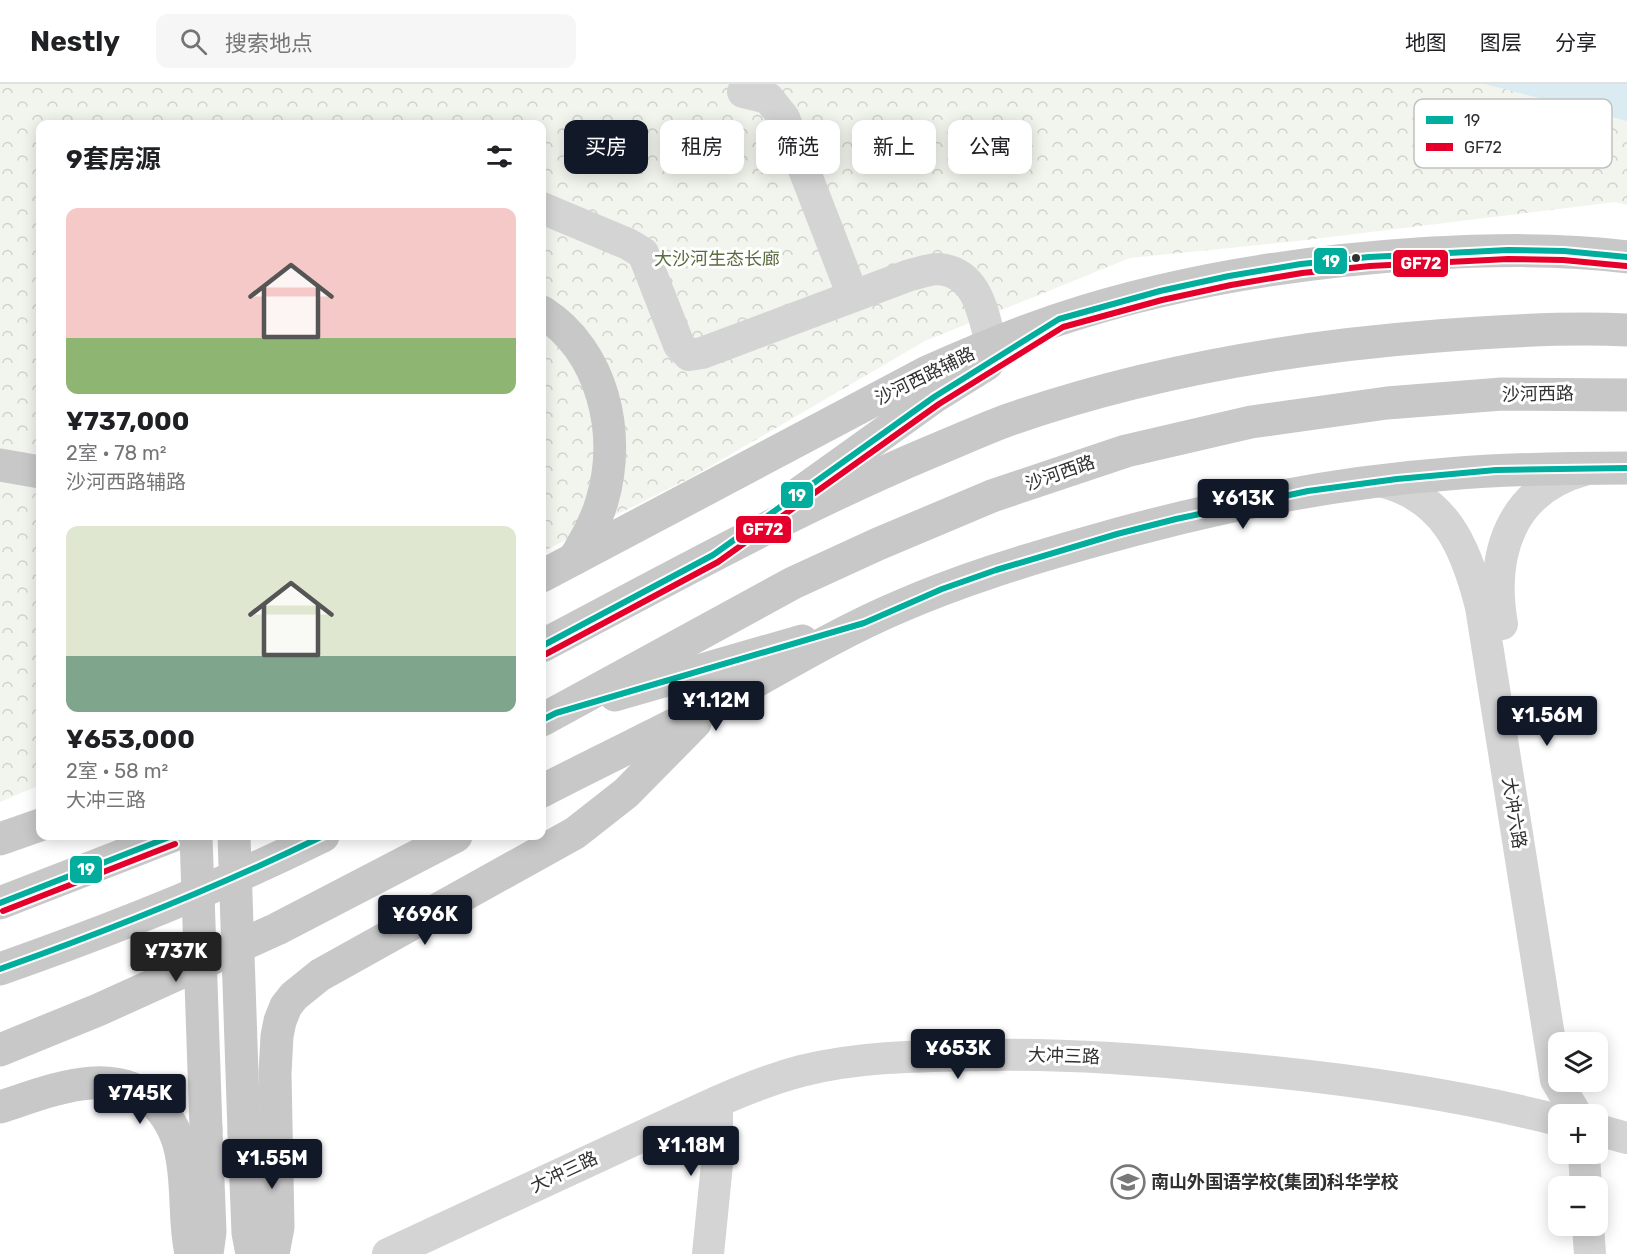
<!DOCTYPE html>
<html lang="zh">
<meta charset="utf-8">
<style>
body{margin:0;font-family:Rubik,"Noto Sans SC",sans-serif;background:#f6f6f6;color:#202124;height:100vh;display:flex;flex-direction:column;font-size:22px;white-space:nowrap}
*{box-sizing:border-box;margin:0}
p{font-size:20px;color:#757577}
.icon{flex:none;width:33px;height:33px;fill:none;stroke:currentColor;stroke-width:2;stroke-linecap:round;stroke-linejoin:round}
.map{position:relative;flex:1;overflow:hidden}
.side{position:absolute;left:36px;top:36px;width:510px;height:720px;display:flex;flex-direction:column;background:#fff;border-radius:12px;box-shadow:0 3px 15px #0003}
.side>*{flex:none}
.top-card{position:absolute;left:564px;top:36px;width:570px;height:54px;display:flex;gap:12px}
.buttons{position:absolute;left:1548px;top:948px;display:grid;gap:12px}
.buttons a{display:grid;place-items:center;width:60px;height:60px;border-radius:12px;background:#fff;box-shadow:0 3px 15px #0003;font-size:30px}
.price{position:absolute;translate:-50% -51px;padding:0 14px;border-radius:6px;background:#111827;color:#fff;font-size:20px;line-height:39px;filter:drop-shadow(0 2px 3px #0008)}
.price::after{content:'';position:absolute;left:50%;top:36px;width:18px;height:14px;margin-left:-9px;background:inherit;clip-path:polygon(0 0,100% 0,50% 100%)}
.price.current{background:#222;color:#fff}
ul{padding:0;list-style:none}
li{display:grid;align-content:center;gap:12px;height:318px;padding:0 30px}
li span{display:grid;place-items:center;height:186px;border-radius:12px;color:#555}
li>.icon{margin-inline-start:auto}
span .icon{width:108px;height:108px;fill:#fffc;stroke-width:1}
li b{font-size:26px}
h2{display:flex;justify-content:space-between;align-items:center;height:72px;padding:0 30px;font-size:26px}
.tag{padding:0 21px;border-radius:12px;background:#fff;box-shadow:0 3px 15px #0003;font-size:21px;line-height:54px}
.tag.current{background:#111827;color:#fff}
header{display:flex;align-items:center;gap:36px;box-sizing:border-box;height:84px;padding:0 30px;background:#fff;border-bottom:2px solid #e0e0e0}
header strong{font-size:28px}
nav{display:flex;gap:33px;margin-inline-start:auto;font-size:21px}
.search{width:420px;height:54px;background:#f6f6f6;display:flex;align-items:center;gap:15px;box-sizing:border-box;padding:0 21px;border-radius:12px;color:#757577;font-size:22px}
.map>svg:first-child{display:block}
.forest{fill:url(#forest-crowns)}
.water{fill:#dbebf2}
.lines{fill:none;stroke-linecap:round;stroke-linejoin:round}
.minor{stroke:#d4d4d4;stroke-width:32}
.major{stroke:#c8c8c8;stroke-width:33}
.major-bridge{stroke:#c8c8c8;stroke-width:33}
.bus-1-casing{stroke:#fff;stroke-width:10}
.bus-2-casing{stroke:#fff;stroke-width:10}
.bus-1{stroke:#01ad9c;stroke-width:6}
.bus-2{stroke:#e4002b;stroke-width:6}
.bus-dot{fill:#303030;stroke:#fff;stroke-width:2}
.labels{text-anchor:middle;stroke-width:6;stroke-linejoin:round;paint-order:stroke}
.park-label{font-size:18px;fill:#596c3d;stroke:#fff}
.street-label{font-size:18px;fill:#303030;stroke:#fff}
.poi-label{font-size:18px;font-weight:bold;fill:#303030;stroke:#fff;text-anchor:start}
.key{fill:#fff;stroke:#c1c1c1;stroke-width:1.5}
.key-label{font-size:16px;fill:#303030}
.line-badge{stroke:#fff;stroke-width:2}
.badge-label{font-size:16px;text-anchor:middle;font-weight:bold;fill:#fff}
</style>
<header>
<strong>Nestly</strong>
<div class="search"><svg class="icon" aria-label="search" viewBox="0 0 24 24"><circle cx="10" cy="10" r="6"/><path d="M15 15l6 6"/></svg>搜索地点</div>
<nav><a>地图</a><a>图层</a><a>分享</a></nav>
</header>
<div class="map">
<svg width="1627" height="1170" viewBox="0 0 1627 1170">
<defs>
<pattern id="forest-crowns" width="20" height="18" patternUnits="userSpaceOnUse" patternTransform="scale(1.5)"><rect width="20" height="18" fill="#f2f5ed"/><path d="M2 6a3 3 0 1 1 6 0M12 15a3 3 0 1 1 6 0" fill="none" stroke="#d0d2cc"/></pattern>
</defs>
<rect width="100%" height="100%" fill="#fff"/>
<path class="forest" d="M0 0H1627V121L1615 118 1298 157 1130 174 925 257 692 393 542 468V40H40V701L0 718Z"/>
<path class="water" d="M1485 0H1627V37Z"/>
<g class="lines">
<g class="minor">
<path d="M743 8 768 14 784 34 853 212"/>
<path d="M542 124 628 160 643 169 679 261 689 271 702 269 910 191C919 189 930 185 938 185 978 188 983 229 991 260"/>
<path d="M1379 397C1445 412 1466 463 1481 523L1556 996 1576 1030"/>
<path d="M1502 540C1490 471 1510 406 1584 386"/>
<path d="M1598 1046 1627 1054"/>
<path d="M1584 1070 1586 1102"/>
<path d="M1588 1142 1590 1170"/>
<path d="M388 1170C475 1130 562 1089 649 1049 698 1027 748 1001 801 987 860 972 923 972 983 971 1063 969 1142 975 1221 983 1335 993 1448 1008 1558 1036"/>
<path d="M708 1170 717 1080V1018"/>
</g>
<g class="major">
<path d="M542 228C603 267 622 349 602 417 596 438 586 456 574 475"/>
<path d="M0 381 40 388"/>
<path d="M797 411 934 313 987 280"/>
<path d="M542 492 927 288C970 269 1013 251 1057 236 1174 197 1296 178 1418 170 1488 166 1558 164 1627 173"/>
<path d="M542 562C669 495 795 425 928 369 955 358 981 346 1008 336 1146 288 1292 263 1437 252 1500 247 1564 243 1627 246"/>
<path d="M615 611 802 557"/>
<path d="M542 636 793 499 878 460 992 412 1126 367 1251 338 1387 319 1502 310 1627 311"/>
<path d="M542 707C600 677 659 649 717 619 777 586 837 549 901 522 961 496 1023 477 1086 459 1204 425 1326 399 1448 390 1508 385 1567 384 1627 384"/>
<path d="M0 755 40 741"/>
<path d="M0 819 172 752"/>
<path d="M0 885C111 846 218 804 323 752"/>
<path d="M0 966 98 926 277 845 456 752"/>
<path d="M0 1023C48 1008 114 978 157 1021 171 1036 179 1054 182 1074 188 1106 184 1138 191 1170"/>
<path d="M206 1045 210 1148 207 1170"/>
<path d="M244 1048 248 1149 252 1170"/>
<path d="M273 1170 278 1143 275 989 277 952 280 937 286 922 294 912 320 891 575 749 626 709 695 639"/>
</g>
<g class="major-bridge">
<path d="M196 752 206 1045"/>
<path d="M234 752 244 1048"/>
</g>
<g class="bus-1-casing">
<g id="bus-1">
<path d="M542 562 713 471 934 313 1059 235 1160 207 1229 192 1301 180 1369 173 1508 166 1564 167 1627 173"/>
<path d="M542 636 556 629 864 539 942 505 996 486 1117 450 1176 435 1308 407 1397 395 1496 386 1627 384"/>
<path d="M0 819 172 752"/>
<path d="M0 885C110 846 218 803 323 752"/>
</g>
</g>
<g class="bus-2-casing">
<g id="bus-2">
<path d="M546 570 718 478 939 320 1063 243 1162 216 1231 201 1302 189 1370 182 1508 175 1563 176 1626 182"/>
<path d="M3 827 175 760"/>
</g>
</g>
<use href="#bus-1" class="bus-1"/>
<use href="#bus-2" class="bus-2"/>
</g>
<defs>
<g id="school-ring" transform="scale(1.725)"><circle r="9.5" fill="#fff" stroke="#787878" stroke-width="1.5"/><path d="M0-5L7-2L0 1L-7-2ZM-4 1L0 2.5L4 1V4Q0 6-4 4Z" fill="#787878"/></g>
</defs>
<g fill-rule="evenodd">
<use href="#school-ring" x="1128" y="1098"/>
</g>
<circle class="bus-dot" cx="1356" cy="174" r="5"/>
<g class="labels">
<g class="park-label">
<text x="717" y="181">大沙河生态长廊</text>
</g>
<g class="street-label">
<text transform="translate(925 292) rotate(-26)" y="6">沙河西路辅路</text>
<text transform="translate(1538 310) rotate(-1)" y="6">沙河西路</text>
<text transform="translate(1060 389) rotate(-19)" y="6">沙河西路</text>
<text transform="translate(1514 729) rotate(81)" y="6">大冲六路</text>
<text transform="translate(1064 972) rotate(2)" y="6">大冲三路</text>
<text transform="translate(564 1088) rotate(-25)" y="6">大冲三路</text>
</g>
<g class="poi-label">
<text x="1151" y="1104">南山外国语学校(集团)科华学校</text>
</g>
</g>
<rect x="1414" y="15" width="198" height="69" rx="9" class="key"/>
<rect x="1426" y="32" width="27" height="8" fill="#01ad9c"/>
<rect x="1426" y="59" width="27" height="8" fill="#e4002b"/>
<g class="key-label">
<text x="1464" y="42">19</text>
<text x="1464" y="69">GF72</text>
</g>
<g class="line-badge">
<rect x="1313" y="163" width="35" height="28" rx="6" fill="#01ad9c"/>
<rect x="1392" y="165" width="57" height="29" rx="6" fill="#e4002b"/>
<rect x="780" y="397" width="34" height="28" rx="6" fill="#01ad9c"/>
<rect x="735" y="431" width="57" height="29" rx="6" fill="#e4002b"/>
<rect x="69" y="771" width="34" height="29" rx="6" fill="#01ad9c"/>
</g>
<g class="badge-label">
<text x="1331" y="183">19</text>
<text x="1421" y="185">GF72</text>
<text x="797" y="417">19</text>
<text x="763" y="451">GF72</text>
<text x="86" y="791">19</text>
</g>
</svg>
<div class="buttons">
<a><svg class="icon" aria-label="layers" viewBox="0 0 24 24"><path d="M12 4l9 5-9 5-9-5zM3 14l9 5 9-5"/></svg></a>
<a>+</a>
<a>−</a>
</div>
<b class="price" style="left:1243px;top:446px">¥613K</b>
<b class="price" style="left:716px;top:648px">¥1.12M</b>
<b class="price" style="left:1547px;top:663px">¥1.56M</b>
<b class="price" style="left:425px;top:862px">¥696K</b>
<b class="price current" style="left:176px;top:899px">¥737K</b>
<b class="price" style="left:958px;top:996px">¥653K</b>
<b class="price" style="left:140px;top:1041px">¥745K</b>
<b class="price" style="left:691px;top:1093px">¥1.18M</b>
<b class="price" style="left:272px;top:1106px">¥1.55M</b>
<div class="top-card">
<a class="tag current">买房</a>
<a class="tag">租房</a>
<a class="tag">筛选</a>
<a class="tag">新上</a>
<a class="tag">公寓</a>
</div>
<section class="side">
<h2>9套房源<svg class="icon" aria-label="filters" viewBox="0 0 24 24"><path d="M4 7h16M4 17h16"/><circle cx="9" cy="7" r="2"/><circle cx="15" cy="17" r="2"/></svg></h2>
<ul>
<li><span style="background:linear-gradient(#f6c9c9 70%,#8fb573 0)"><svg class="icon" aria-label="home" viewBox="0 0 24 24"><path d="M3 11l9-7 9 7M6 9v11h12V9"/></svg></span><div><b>¥737,000</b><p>2室 · 78 m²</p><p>沙河西路辅路</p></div></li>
<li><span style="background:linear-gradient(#dfe7d0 70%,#7fa58c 0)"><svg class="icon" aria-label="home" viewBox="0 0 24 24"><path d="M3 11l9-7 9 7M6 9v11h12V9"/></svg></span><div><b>¥653,000</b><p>2室 · 58 m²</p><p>大冲三路</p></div></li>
</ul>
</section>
</div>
